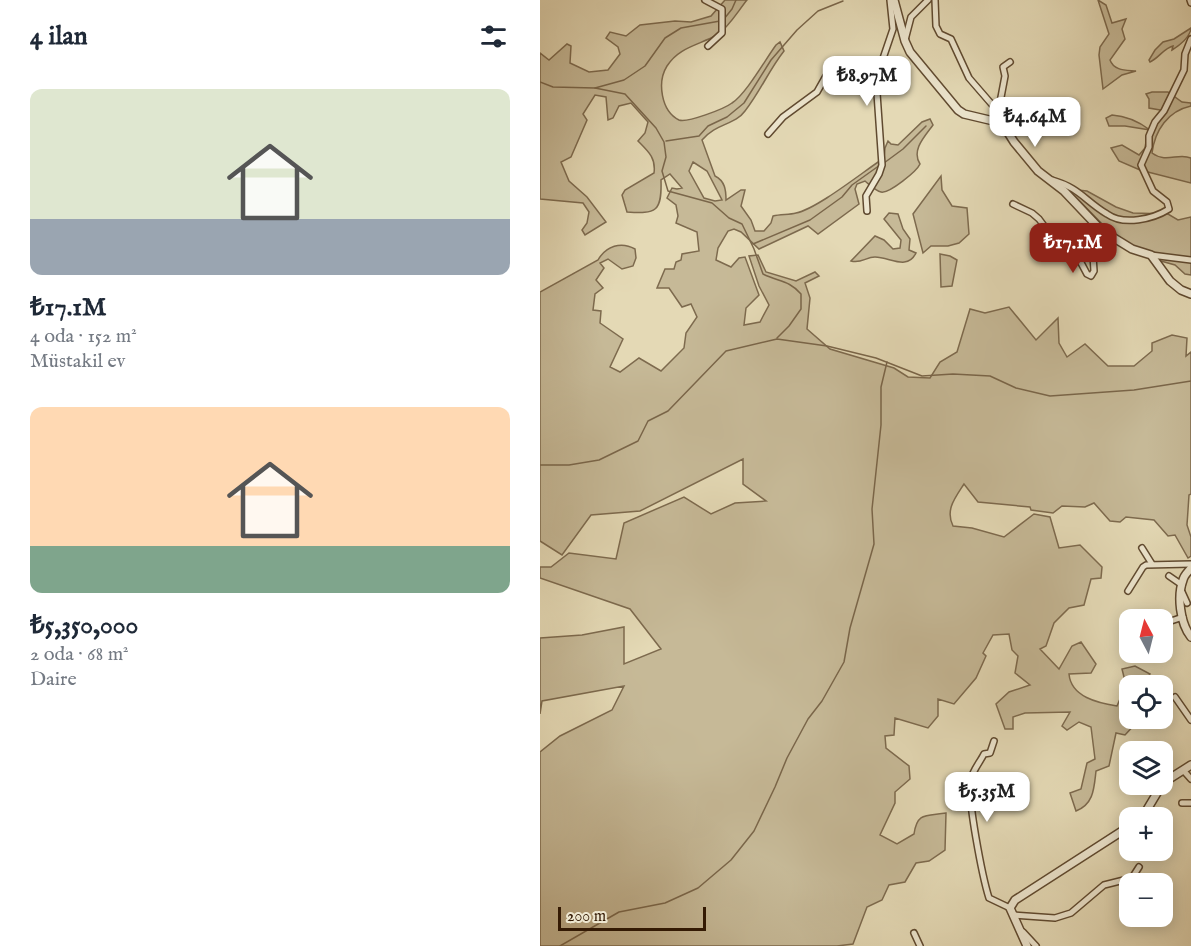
<!DOCTYPE html>
<html lang="tr">
<meta charset="utf-8">
<style>
body{margin:0;font-family:"IM FELL English",serif;background:#f6f6f7;color:#1f2937;height:100vh;display:flex;flex-direction:column;font-size:22px;white-space:nowrap}
*{box-sizing:border-box;margin:0}
p{font-size:20px;color:#747a83}
.icon{flex:none;width:33px;height:33px;fill:none;stroke:currentColor;stroke-width:2;stroke-linecap:round;stroke-linejoin:round}
.map{position:relative;flex:1;overflow:hidden}
.panel{display:flex;flex-direction:column;background:#fff;width:540px}
.panel>*{flex:none}
.needle{width:39px;rotate:353deg}
.tools{position:absolute;left:579px;top:609px;display:grid;gap:12px}
.tools a{display:grid;place-items:center;width:54px;height:54px;border-radius:12px;background:#fff;box-shadow:0 3px 15px #0003;font-size:30px}
.scale{position:absolute;left:18px;bottom:15px;width:148px;box-sizing:border-box;padding-left:6px;border:3px solid #341a04;border-top:0;font-size:16px;line-height:21px;white-space:nowrap;color:#341a04;-webkit-text-stroke:4px #ede6cf;paint-order:stroke}
.price{position:absolute;translate:-50% -51px;padding:0 14px;border-radius:12px;background:#fff;color:#222;font-size:20px;line-height:39px;filter:drop-shadow(0 2px 3px #0008)}
.price::after{content:'';position:absolute;left:50%;top:36px;width:18px;height:14px;margin-left:-9px;background:inherit;clip-path:polygon(0 0,100% 0,50% 100%)}
.price.on{background:#8f2418;color:#fff}
ul{padding:0;list-style:none}
li{display:grid;align-content:center;gap:12px;height:318px;padding:0 30px}
li span{display:grid;place-items:center;height:186px;border-radius:12px;color:#555}
li>.icon{margin-inline-start:auto}
span .icon{width:108px;height:108px;fill:#fffc;stroke-width:1}
li b{font-size:26px}
h2{display:flex;justify-content:space-between;align-items:center;height:72px;padding:0 30px;font-size:26px}
main{display:flex;flex:1;min-height:0}
.map>svg:first-child{display:block}
.green{fill:#c6b997;stroke:#7d6a4e;stroke-width:1.5;fill-rule:evenodd}
.lines{fill:none;stroke-linecap:round;stroke-linejoin:round}
.stream{stroke:#7a664a;stroke-width:1.5}
.minor-casing{stroke:#604a30;stroke-width:8}
.tertiary-casing{stroke:#604a30;stroke-width:10}
.minor{stroke:#ede6cf;stroke-width:5}
.tertiary{stroke:#ede6cf;stroke-width:7}
</style>
<main>
<section class="panel">
<h2>4 ilan<svg class="icon" aria-label="filters" viewBox="0 0 24 24"><path d="M4 7h16M4 17h16"/><circle cx="9" cy="7" r="2"/><circle cx="15" cy="17" r="2"/></svg></h2>
<ul>
<li><span style="background:linear-gradient(#dfe7d0 70%,#9aa5b1 0)"><svg class="icon" aria-label="home" viewBox="0 0 24 24"><path d="M3 11l9-7 9 7M6 9v11h12V9"/></svg></span><div><b>₺17.1M</b><p>4 oda · 152 m²</p><p>Müstakil ev</p></div></li>
<li><span style="background:linear-gradient(#ffd9b3 75%,#7fa58c 0)"><svg class="icon" aria-label="home" viewBox="0 0 24 24"><path d="M3 11l9-7 9 7M6 9v11h12V9"/></svg></span><div><b>₺5,350,000</b><p>2 oda · 68 m²</p><p>Daire</p></div></li>
</ul>
</section>
<div class="map">
<svg width="651" height="946" viewBox="0 0 651 946">
<rect width="100%" height="100%" fill="#e4d9b5"/>
<filter id="stains"><feTurbulence type="fractalNoise" baseFrequency=".00333" numOctaves="4"/><feColorMatrix values="0 0 0 0 .2 0 0 0 0 .09 0 0 0 0 .02 0 0 0 .5 -.17"/></filter>
<radialGradient id="worn" r=".72"><stop offset=".6" stop-color="#630" stop-opacity="0"/><stop offset="1" stop-color="#630" stop-opacity=".3"/></radialGradient>
<g class="green">
<path d="M185 0H207C198 11 189 27 177 35 159 45 139 47 127 66 117 82 121 111 139 120 147 123 184 109 192 103 206 94 225 60 236 45L240 42 244 51C229 70 220 92 205 111 195 125 176 123 162 140L175 176C185 181 186 190 186 200L201 190H205L201 206 211 220 215 231H224L231 223 233 216C241 214 249 215 256 213 277 209 324 171 344 158L345 148 348 141 351 144 358 145 382 122 390 119 393 125C385 136 371 150 380 164 377 171 349 194 341 192 336 191 330 185 325 181L317 184 315 189 319 204 278 234 268 226 219 249 201 232 194 229 188 231 178 248 176 260 191 267 199 258 205 257 219 295 206 308 204 325 220 322 229 305 219 286 209 256 218 255 226 272 256 281 275 272 279 276 265 283 270 298 267 329 290 349 354 368 368 377 390 378 400 362 417 352 430 309 445 313 469 307 496 340 518 318 519 343 527 357 545 344 568 366H594L612 351V343L632 335 647 338 646 356 651 352V494L649 495 647 525 651 537V556L648 558 635 535 628 536 614 520 586 517 580 522 570 521 554 503 545 507 522 506 513 513 491 510 490 507 438 502 424 484C415 498 405 510 413 526L432 528 464 537 494 514 510 517 519 548 540 545 562 567 561 578 551 579 544 605 529 608 514 623 506 646 500 649 519 669 532 646 541 642 556 664 551 673 529 674C531 697 558 703 577 706L586 685 582 669 595 666 610 674 600 685 590 686 589 699 586 704 589 705 590 718 598 719 597 722 585 735 576 733 569 766 556 771C554 788 554 804 536 811L530 793 541 789 547 763 555 759 551 727 539 722 527 730 522 726 530 712 485 713 473 717V729H465L456 704 469 692 490 685 475 673 478 656 472 650 469 634 453 635 443 653 446 656 436 678 414 704 398 699V716L388 728 355 718 354 735 345 736 346 748 369 766 370 779 355 792V803L340 835 357 844 374 834C377 812 386 816 406 813L405 850 389 861 376 863 365 882 349 885 342 900 327 907 313 944 297 946H0V752L20 736 72 710 84 686 2 701 0 714V638L42 635 84 627V664L121 649 90 609 0 578V567H11L29 553 76 559 84 523 144 497 171 514 195 503 226 501 203 484V459L100 511 51 515 22 555 0 541V292L58 260C66 246 81 241 95 249L96 258 93 266 82 269 68 259 60 263 64 268 56 280 63 288 55 294 53 310 61 311 60 323 83 339 70 367 80 372 99 358 121 371 144 348 146 333 157 317 151 304 142 307 129 288H117L125 269H134L136 262 141 260 142 254 159 251 157 232 136 223 138 216 136 205 127 198 132 188 137 189 142 188 130 174 121 180C122 212 116 214 87 212L82 195 85 190 114 173C116 158 109 152 98 141L105 133 108 122 91 103 79 106 73 118 68 120 66 97 55 95 43 114 47 120 31 157 21 162 29 181 47 197 66 222 45 235 42 230 47 223 49 212 43 203 0 199V53L9 60 27 44 31 46 30 63 49 72 68 70 80 54 78 47 66 38 70 32 86 36 100 25 135 21 151 22 171 16ZM153 162 167 171 182 200 175 201 164 198 149 171Z"/>
<path d="M558 0 566 5 572 23 586 19 582 29 585 39 570 60C574 71 586 70 596 71L582 75 563 89 559 55 560 47 569 34Z"/>
<path d="M651 28C650 38 640 45 632 50L633 46C624 48 619 58 610 62L609 60 615 50 623 42 634 39Z"/>
<path d="M612 92H628L642 102 651 103V106C628 111 615 130 612 153 627 164 638 152 651 158V183L600 170 579 161 571 148 582 145 599 155 605 148 607 135 626 111 609 108V99L606 94Z"/>
<path d="M572 115C587 116 598 121 610 130L585 126H569L566 118Z"/>
<path d="M401 176 402 190 412 206 427 208 429 234 419 243 408 246H391L383 253 373 214Z"/>
<path d="M528 189 547 191 576 207 593 213 628 214 638 220 651 217V275L645 274 635 265 621 261 612 253 594 247 566 228Z"/>
<path d="M349 213 358 214 363 229 370 239 369 250 376 253C367 271 350 257 335 257 326 257 321 264 311 261L335 236 344 240 353 249 360 248 361 240 344 219Z"/>
<path d="M400 254 410 256 417 260 412 286 401 287Z"/>
</g>
<g class="lines">
<g class="stream">
<path d="M184 19 192 9 196 0"/>
<path d="M0 82 13 87 55 88 85 94 116 128 124 142 126 157 122 171 128 191 172 203 189 218 202 224 214 249 223 274C239 282 249 280 261 294V309L249 326 237 338"/>
<path d="M55 88 84 80 105 66 125 38 141 28 180 21"/>
<path d="M126 141 159 136 168 126 187 117 204 103 231 60 257 30 278 11 303 1"/>
<path d="M344 163 363 149 386 126"/>
<path d="M213 244 270 220 302 197 312 185 340 165"/>
<path d="M0 465H29L59 460 98 441 108 421 128 411 186 351 237 339 287 346 336 358 382 376 413 374 450 376 476 388 510 396 594 390 651 381"/>
<path d="M20 946 79 912 125 903 158 888 191 860 214 831 235 787 247 758 268 719 282 701 304 662 310 628 334 544 332 509 341 425V387L347 362"/>
</g>
<g class="minor-casing">
<g id="minor">
<path d="M165 0 182 9V33L168 46"/>
<path d="M395 0 396 26 400 34 411 39 429 78 455 108 462 123"/>
<path d="M650 0 651 3"/>
<path d="M365 40 371 17 388 0"/>
<path d="M458 113 465 76 463 67 470 62"/>
<path d="M228 134 243 117 277 92 286 76 306 68 336 79"/>
<path d="M512 180C540 188 545 201 567 214 584 226 613 219 629 209L627 202 613 191 601 165 609 147V136L615 122 624 111 644 70 645 54 651 39"/>
<path d="M473 204 492 213 499 219 513 238 539 259 547 274 551 276 554 271 551 225 553 221"/>
<path d="M327 211 326 196 339 174 342 165 336 79 353 29 350 0"/>
<path d="M611 255 651 260"/>
<path d="M602 548 612 564"/>
<path d="M629 576 642 585"/>
<path d="M588 591 603 567 606 565 651 564"/>
<path d="M642 592 647 603"/>
<path d="M622 624 643 617"/>
<path d="M635 697 651 720"/>
<path d="M454 741 450 753 444 754C440 762 433 770 431 779 426 795 443 879 449 898L470 908"/>
<path d="M643 770 651 779"/>
<path d="M642 803H651"/>
<path d="M474 915 515 918 531 913 564 885 592 878 599 867"/>
<path d="M483 932 496 946"/>
<path d="M374 933 380 946"/>
</g>
</g>
<g class="tertiary-casing">
<g id="tertiary">
<path d="M354 0 365 41 370 52 418 110 424 114 462 123 474 142 498 171 524 191 561 230 592 249 611 255 630 281 641 290 651 294"/>
<path d="M651 568C648 572 644 575 643 580 637 596 640 623 651 637"/>
<path d="M602 818 620 788 629 779 651 765"/>
<path d="M487 946 470 908 475 900 590 826"/>
</g>
</g>
<use href="#minor" class="minor"/>
<use href="#tertiary" class="tertiary"/>
</g>
<rect width="100%" height="100%" filter="url(#stains)"/>
<rect width="100%" height="100%" fill="url(#worn)"/>
</svg>
<div class="tools">
<a><svg class="needle" viewBox="-14 -14 28 28"><path d="M0-13l5 13h-10z" fill="#e53935"/><path d="M0 13l5-13h-10z" fill="#747a83"/></svg></a>
<a><svg class="icon" aria-label="locate" viewBox="0 0 24 24"><circle cx="12" cy="12" r="6"/><path d="M12 2v4M12 18v4M2 12h4M18 12h4"/></svg></a>
<a><svg class="icon" aria-label="layers" viewBox="0 0 24 24"><path d="M12 4l9 5-9 5-9-5zM3 14l9 5 9-5"/></svg></a>
<a>+</a>
<a>−</a>
</div>
<div class="scale">200 m</div>
<b class="price" style="left:327px;top:107px">₺8.97M</b>
<b class="price" style="left:495px;top:148px">₺4.64M</b>
<b class="price on" style="left:533px;top:274px">₺17.1M</b>
<b class="price" style="left:447px;top:823px">₺5.35M</b>
</div>
</main>
